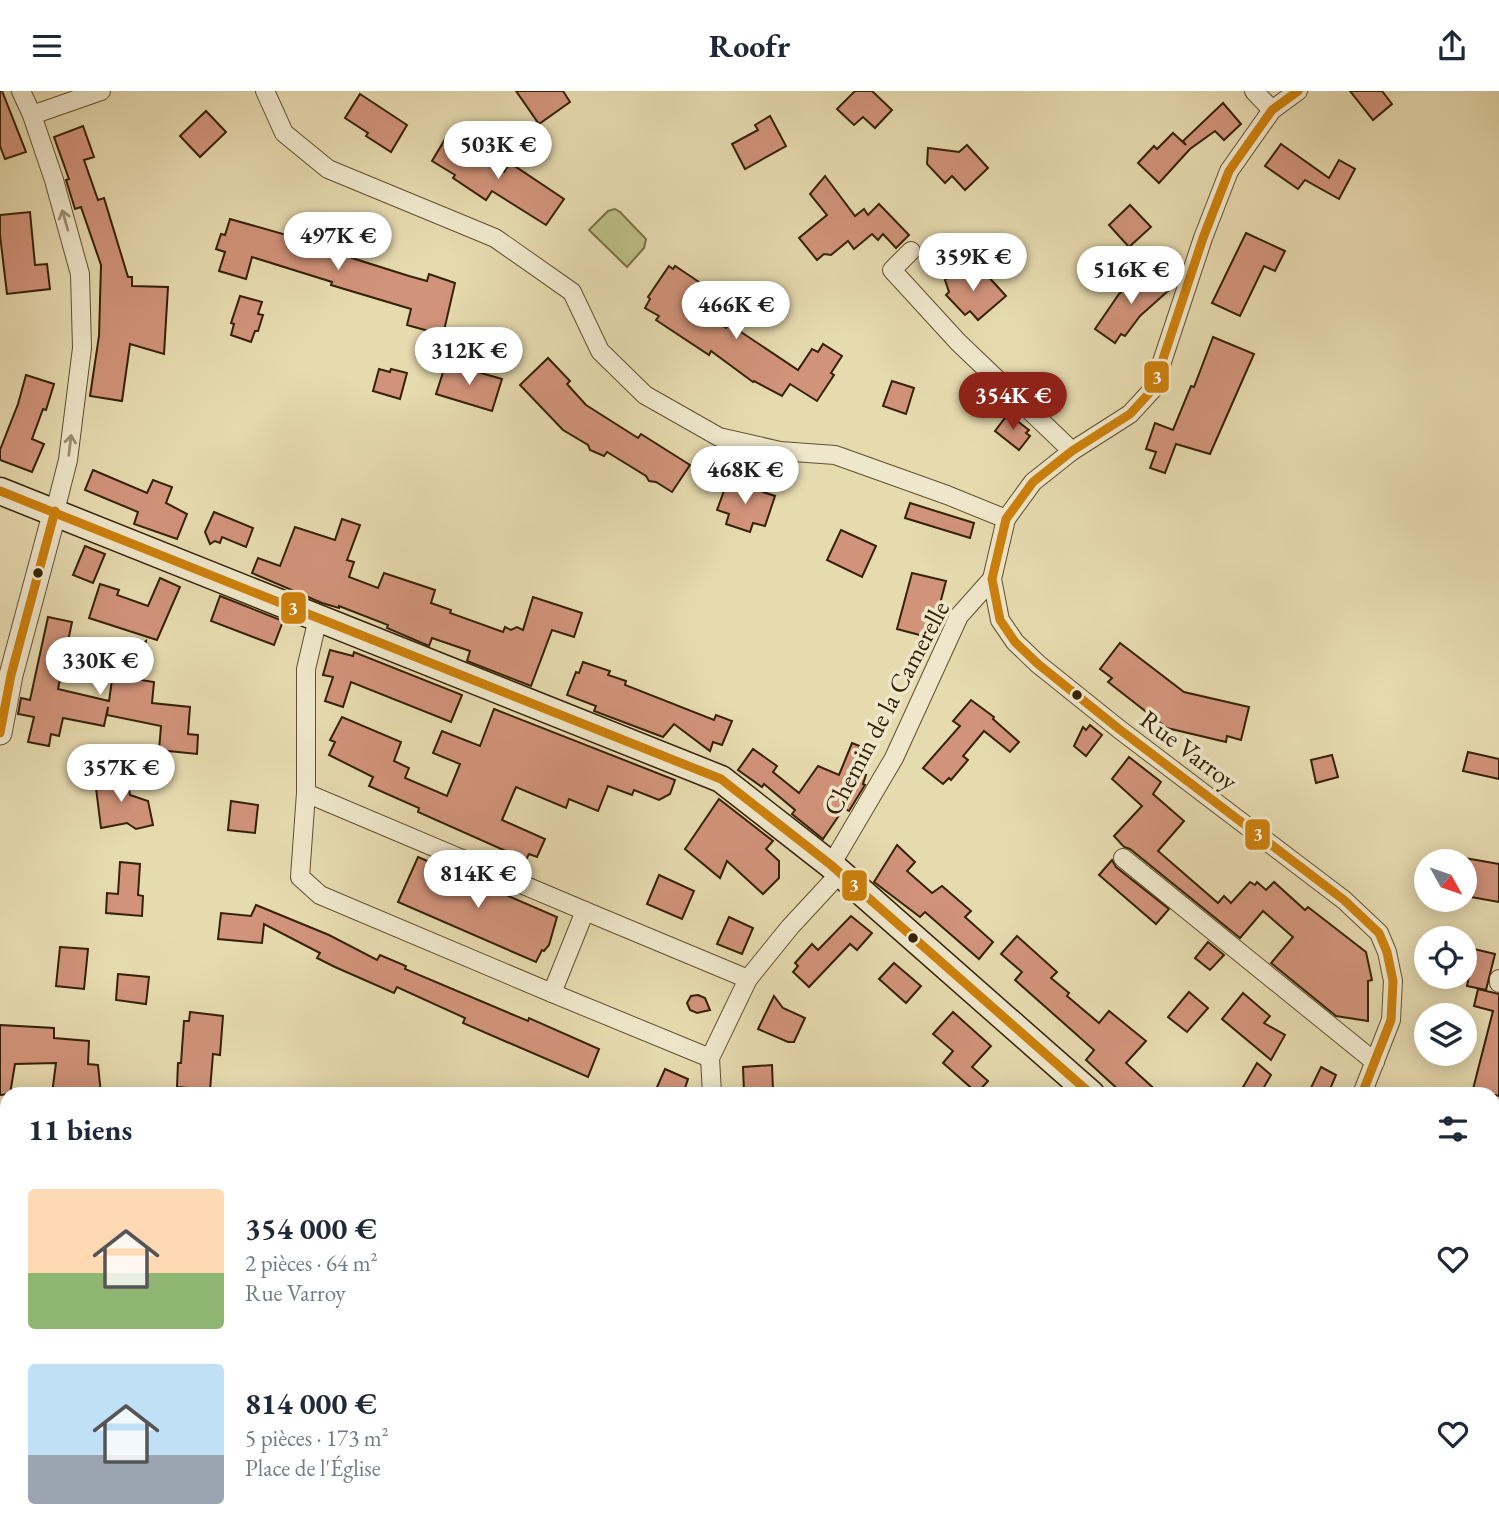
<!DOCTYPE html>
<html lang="fr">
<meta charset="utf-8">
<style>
body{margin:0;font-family:"EB Garamond",serif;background:#f6f6f7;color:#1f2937;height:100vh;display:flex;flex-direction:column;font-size:26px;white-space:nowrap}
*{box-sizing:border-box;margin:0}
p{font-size:23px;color:#747a83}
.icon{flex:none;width:38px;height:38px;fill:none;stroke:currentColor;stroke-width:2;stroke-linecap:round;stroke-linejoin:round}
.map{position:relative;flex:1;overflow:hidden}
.panel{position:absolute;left:0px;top:996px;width:1500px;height:450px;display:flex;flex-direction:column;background:#fff;border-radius:21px 21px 0 0;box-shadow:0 4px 18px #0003}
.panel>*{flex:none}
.needle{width:46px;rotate:130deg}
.controls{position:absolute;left:1414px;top:758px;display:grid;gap:14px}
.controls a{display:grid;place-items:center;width:63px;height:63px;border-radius:50%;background:#fff;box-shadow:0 4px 18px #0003;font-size:35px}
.price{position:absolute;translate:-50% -60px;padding:0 16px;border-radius:24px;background:#fff;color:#222;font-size:23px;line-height:46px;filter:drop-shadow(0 2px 4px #0008)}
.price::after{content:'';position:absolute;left:50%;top:42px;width:21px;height:16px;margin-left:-10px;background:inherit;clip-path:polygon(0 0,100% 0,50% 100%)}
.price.current{background:#8f2418;color:#fff}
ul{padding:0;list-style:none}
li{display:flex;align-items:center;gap:21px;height:175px;padding:0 28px}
li span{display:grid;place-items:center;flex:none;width:196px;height:140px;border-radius:7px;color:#555}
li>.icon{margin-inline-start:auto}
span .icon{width:84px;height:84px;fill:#fffc;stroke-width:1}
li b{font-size:30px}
h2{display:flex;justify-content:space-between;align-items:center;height:84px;padding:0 28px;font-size:30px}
header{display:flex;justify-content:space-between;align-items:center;height:91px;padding:0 28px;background:#fff;font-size:32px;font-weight:700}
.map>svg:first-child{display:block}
.green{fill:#bdbd85;stroke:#796f44;stroke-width:2}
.building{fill:#d1937a;stroke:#352104;stroke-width:2}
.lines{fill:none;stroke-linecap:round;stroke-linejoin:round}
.minor-casing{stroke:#614f2f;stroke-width:20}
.tertiary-casing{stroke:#614f2f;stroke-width:25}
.secondary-casing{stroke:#352104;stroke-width:29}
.minor{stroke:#efe7cb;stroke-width:18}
.tertiary{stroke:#efe7cb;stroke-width:23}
.secondary{stroke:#efe7cb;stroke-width:26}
.bus-1-casing{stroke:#efe7cb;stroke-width:14}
.bus-1{stroke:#cc800c;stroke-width:9}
.oneway{stroke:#9b8e71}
.bus-dot{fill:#352104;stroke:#efe7cb;stroke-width:2.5}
.labels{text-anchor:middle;stroke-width:7;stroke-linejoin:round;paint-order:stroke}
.street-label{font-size:26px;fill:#352104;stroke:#efe7cb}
.line-badge{stroke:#efe7cb;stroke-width:2.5}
.badge-label{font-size:19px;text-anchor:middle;font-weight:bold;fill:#fff}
</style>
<header><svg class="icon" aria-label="menu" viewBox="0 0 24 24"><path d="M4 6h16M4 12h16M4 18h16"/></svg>Roofr<svg class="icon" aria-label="share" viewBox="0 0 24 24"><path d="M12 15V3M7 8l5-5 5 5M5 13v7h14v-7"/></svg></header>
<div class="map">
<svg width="1499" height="1445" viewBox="0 0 1499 1445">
<rect width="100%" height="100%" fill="#e6daaf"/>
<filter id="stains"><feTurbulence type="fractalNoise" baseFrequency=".00286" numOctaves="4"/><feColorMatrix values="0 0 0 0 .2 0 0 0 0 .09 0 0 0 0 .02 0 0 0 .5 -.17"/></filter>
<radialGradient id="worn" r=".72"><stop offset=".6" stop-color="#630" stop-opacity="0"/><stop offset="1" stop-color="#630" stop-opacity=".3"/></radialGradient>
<path class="green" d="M615 118 620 121 646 148 644 157 627 176 589 139 608 120Z"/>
<g class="building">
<path d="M0 0H2L26 61 5 68 0 55Z"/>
<path d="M516 0H563L570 11 539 33Z"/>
<path d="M855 0H872L892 19 875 37 863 26 854 34 837 18Z"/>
<path d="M1350 0H1382L1392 13 1373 29Z"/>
<path d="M360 3 407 34 391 61 366 45 368 42 345 27Z"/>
<path d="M1223 12 1241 33 1224 49 1215 40 1190 58 1159 92 1138 72 1154 55 1157 58 1173 42 1186 54 1183 50Z"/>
<path d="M206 20 226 41 200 66 180 45Z"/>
<path d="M770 25 786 55 745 78 732 53 758 39 755 34Z"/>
<path d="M83 35 94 66 84 69 98 109 104 107 128 186H132V195L168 196 164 263 130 253 122 310 90 305 99 245 101 174 81 116 75 118 66 89 69 88 54 46Z"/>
<path d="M447 45 504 81 510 72 564 108 546 134 492 100 486 109 453 87 455 84 432 70Z"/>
<path d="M1281 53 1329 87 1339 69 1355 78 1339 108 1305 89 1298 98 1265 75Z"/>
<path d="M967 54 988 77 965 99 952 85 945 92 927 73 928 57 959 61Z"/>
<path d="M825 85 855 125 864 118 868 124 879 113 909 144 896 157 883 143 878 149 872 143 854 158 848 150 831 164 824 163 817 169 799 147 827 124 810 103Z"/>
<path d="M1130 114 1151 136 1129 156 1109 134Z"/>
<path d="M30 121 35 174 47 173 50 198 7 203 0 144V124Z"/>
<path d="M230 128 353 163 352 167 409 185 427 190 429 183 455 192 443 244 407 234 411 218 331 194 332 191 252 166 246 188 219 180 225 161 216 158 221 143 225 144Z"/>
<path d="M1246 142 1285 160 1275 180 1264 175 1240 225 1212 212Z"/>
<path d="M961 174 976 190 985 182 1006 205 978 229 970 220 965 224 946 204 949 201 945 189Z"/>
<path d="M669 175 673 178 675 175 699 191 690 204 695 208 691 215 726 237 729 233 798 279 812 258 818 261 823 253 842 265 831 282 834 284 817 310 790 293 782 305 754 290 753 291 711 260 709 264 656 229 659 225 645 217 650 208 648 206Z"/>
<path d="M1147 177 1168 200 1140 225 1125 245 1121 243 1115 252 1095 238 1119 203Z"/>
<path d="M240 205 262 211 258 223 263 224 258 240H255L251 251 231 244 234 233 231 232Z"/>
<path d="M1213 246 1254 263 1210 363 1176 353 1165 382 1150 377 1156 361 1146 358 1155 332 1173 339 1191 295 1194 296Z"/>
<path d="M548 267 570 290 567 293 586 314 638 347 641 343 690 374 672 401 656 391 649 390 646 385 607 361 604 365 590 359 588 354 563 339 520 294Z"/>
<path d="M446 272 502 288 492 320 436 303Z"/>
<path d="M379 278 390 281 391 278 407 282 400 308 373 300Z"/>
<path d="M26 284 54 293 46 319 43 318 32 348 44 353 32 381 0 369V359L18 313Z"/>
<path d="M892 290 914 297 906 323 883 315Z"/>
<path d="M1008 323 1029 339 1026 342 1030 345 1019 359 995 340Z"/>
<path d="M93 379 147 402 153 389 172 396 166 412 187 423 177 448 134 433 138 421 85 399Z"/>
<path d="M728 389 775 405 765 435 753 432 750 441 726 433 729 423 717 419Z"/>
<path d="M910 412 974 432 970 447 905 427Z"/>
<path d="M214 421 253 437 246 456 222 446 220 452 215 450 210 453 205 441Z"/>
<path d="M342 428 360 434 347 469 354 471 349 486 378 497 384 482 435 499 431 512 451 519 450 522 503 541 505 536 511 539 517 536 523 539 533 506 582 522 574 546 552 539 531 595 467 570 470 560 432 547 429 555 387 537 388 534 339 515V517L322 512 252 482 258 467 280 475 295 436 335 449Z"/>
<path d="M841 439 876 455 862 486 827 469Z"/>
<path d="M85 455 105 463 93 492 73 484Z"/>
<path d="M912 482 946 490 931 547 897 538Z"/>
<path d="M160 487 180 496 157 549 89 527 100 493 119 499 117 504 148 515Z"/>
<path d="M220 505 283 530 274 554 211 530Z"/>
<path d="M48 526 72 531 58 598 109 610 114 575 146 550 141 589 154 591 152 612 190 616 188 643 198 644 197 663 159 659 161 635 107 624 108 616 104 635 63 627 59 645 51 643 49 655 28 651 34 626 18 623 21 607 30 609Z"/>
<path d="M1120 552 1184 601 1249 616 1241 649 1227 645 1226 651 1167 637 1108 591 1112 587 1100 578Z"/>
<path d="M330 559 353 565 354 561 462 604 451 631 351 591 343 616 325 610 333 586 323 584Z"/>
<path d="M583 571 610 580 608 584 626 590 625 594 714 629 716 624 732 630 722 654 713 651 710 660 674 633 663 646 594 620 596 615 567 604 576 581 579 582Z"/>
<path d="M971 609 994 626 993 628 1019 651 1010 661 984 640 963 665 968 669 951 689 949 687 943 693 923 677 960 635 953 630Z"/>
<path d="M494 618 675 689 670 703 659 709 634 699 632 704 608 695 598 720 569 708 566 717 516 696 502 729 545 748 537 766 529 763 526 769 418 721 419 717 369 695 373 686 329 664 335 651 330 649 342 626 401 651 394 670 409 677 405 687 447 705 460 673 433 662 442 640 480 655Z"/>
<path d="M1090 634 1102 644 1086 665 1074 655 1083 636 1086 639Z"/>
<path d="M852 652 872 660 863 683 866 684 863 693 865 694 849 720 844 717 823 748 792 723 795 719 764 693 762 696 738 679 753 658 777 675 773 681 799 702 818 675 839 684Z"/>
<path d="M1468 661 1499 668V688L1463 680Z"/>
<path d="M1332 664 1338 686 1316 692 1311 669Z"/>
<path d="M1129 666 1161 691 1153 703 1184 730 1158 760 1218 812 1224 805 1231 812 1250 791 1255 794 1257 791 1266 799 1274 791 1305 819 1308 816 1366 861 1372 889 1368 890V930L1336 925 1271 872 1293 846 1263 820 1240 847 1130 758 1124 756 1114 745 1142 715 1112 688Z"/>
<path d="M126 683 130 704 148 710 153 734 136 738 127 732 101 737 95 689Z"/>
<path d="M719 708 773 750 766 758 779 770V787L763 803 727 770 720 787 685 758Z"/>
<path d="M231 710 258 714 255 742 228 739Z"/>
<path d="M897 754 915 771 907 780 932 802 942 795 971 820 965 826 993 851 979 868 925 821 920 826 874 791Z"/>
<path d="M418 766 557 826 549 854 544 860 542 859 536 871 398 811Z"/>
<path d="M1465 767 1499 773V811L1465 805Z"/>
<path d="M1112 769 1116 776 1169 818 1156 833 1099 784Z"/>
<path d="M120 771 140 773 138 804 143 805 142 825 106 822 107 802 118 803Z"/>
<path d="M659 784 694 800 682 828 647 813Z"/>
<path d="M256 814 329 844 377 869 380 864 406 875 405 878 528 930 529 927 599 958 588 986 463 932 465 927 397 896 394 902 335 876 317 867 320 862 264 833 262 852 218 848 221 822 251 825Z"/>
<path d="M851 825 872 842 857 859 850 853 809 896 793 881 798 875 795 872 812 853 818 859Z"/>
<path d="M729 826 753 837 742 863 717 853Z"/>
<path d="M1017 845 1057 881 1051 887 1069 902 1067 905 1099 932 1109 920 1146 950 1126 972 1160 1003H1123L1086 969 1094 959 1015 889 1022 881 1001 863Z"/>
<path d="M1208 851 1224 864 1210 879 1195 867Z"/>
<path d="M60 856 88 858 84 898 56 895Z"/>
<path d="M1474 858 1495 863 1486 899 1467 895Z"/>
<path d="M894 872 921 895 906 912 879 888Z"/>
<path d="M118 883 149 886 146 913 116 909Z"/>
<path d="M1478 898 1499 903V1005L1473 998 1493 920 1474 915Z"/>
<path d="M1189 901 1208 917 1187 941 1168 926Z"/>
<path d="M1243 902 1270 925 1264 932 1285 944 1271 969 1222 928Z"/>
<path d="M698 904 705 907 710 919 697 922 690 919 687 912 691 905Z"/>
<path d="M774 905 783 917 805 927 794 951H788L758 938Z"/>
<path d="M190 921 223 925 220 964 213 963 210 999 177 996 178 972H181L184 930H189Z"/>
<path d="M953 921 991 955 972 976 988 990 977 1002 943 972 953 960 933 943Z"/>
<path d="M0 934 54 937V947L89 950 88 973 98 974 101 1003H52L56 972 15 973 10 1003 0 1004Z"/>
<path d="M1257 972 1271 984 1260 1003H1239Z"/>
<path d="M772 974 773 999 744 1001 743 976Z"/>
<path d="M1321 976 1336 984 1328 1003H1308Z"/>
<path d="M665 978 688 988 683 1003H654Z"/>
</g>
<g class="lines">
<g class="minor-casing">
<g id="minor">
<path d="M21 0 32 24 54 89 80 183 82 257 68 369 55 420"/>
<path d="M265 0 284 42 328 78 495 147 572 201 600 260 645 304 719 346 780 360 835 364 947 404 1006 428"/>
<path d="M1254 0 1272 19"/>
<path d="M1298 0 1272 19 1229 80 1203 147 1153 298 1130 323 1072 360 1033 391 1006 428 992 488 1000 529 1015 551 1038 573 1119 638 1344 809 1379 842 1387 861 1393 890 1391 929 1362 1003"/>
<path d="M32 24 101 0"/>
<path d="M911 160 892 179 958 251 1072 360"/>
<path d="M306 702V578L318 527"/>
<path d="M1123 767 1375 971"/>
<path d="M831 774 894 667 959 525 992 488"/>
<path d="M1499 888V892"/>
<path d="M552 902 320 804 300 786 306 702 585 820"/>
<path d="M710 967 552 902 585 820 748 888"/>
<path d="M712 1003 710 967 748 888 790 836 840 782"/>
<path d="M1493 1324 1499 1329"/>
<path d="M1282 1438 1294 1445"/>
<path d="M102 1445V1438"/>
<path d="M296 1445V1438"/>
<path d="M462 1445 463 1438"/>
<path d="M696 1445V1438"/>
</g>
</g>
<g class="tertiary-casing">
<g id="tertiary">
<path d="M0 642 11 584 55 420"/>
<path d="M0 1129 7 1130"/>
</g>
</g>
<g class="secondary-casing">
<g id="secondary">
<path d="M0 400 721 688 831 774 1091 1003"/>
<path d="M1493 1093 1499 1094"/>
<path d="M1157 1445 1160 1438"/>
</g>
</g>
<use href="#minor" class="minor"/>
<use href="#tertiary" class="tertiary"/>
<use href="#secondary" class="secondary"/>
<g class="bus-1-casing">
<g id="bus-1">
<path d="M1298 0 1272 19 1229 80 1203 147 1153 298 1130 323 1072 360 1033 391 1006 428 992 488 1000 529 1015 551 1038 573 1119 638 1344 809 1379 842 1387 861 1393 890 1391 929 1362 1003"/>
<path d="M0 400 721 688 831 774 1091 1003"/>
<path d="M0 642 11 584 55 420"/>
</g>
</g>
<use href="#bus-1" class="bus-1"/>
</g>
<defs><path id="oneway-shaft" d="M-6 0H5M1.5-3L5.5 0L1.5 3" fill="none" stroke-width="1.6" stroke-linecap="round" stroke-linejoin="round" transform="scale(1.75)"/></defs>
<g class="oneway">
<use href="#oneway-shaft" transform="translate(65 129) rotate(-106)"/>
<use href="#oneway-shaft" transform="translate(70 354) rotate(-83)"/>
</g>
<g class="bus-dot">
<circle cx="38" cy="482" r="6"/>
<circle cx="1077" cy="604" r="6"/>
<circle cx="913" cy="847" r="6"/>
</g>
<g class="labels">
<g class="street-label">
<text transform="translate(886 617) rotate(-62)" y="9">Chemin de la Camerelle</text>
<text transform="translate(1189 659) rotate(37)" y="9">Rue Varroy</text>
</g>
</g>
<g class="line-badge">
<rect x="1143" y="269" width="27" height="34" rx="7" fill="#cc800c"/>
<rect x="280" y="500" width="27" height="34" rx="7" fill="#cc800c"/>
<rect x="1244" y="727" width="27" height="33" rx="7" fill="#cc800c"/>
<rect x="841" y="778" width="27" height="33" rx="7" fill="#cc800c"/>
</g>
<g class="badge-label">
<text x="1157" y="293">3</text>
<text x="293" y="524">3</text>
<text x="1258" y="750">3</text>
<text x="854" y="801">3</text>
</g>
<rect width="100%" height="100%" filter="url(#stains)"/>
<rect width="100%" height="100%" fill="url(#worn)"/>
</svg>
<div class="controls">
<a><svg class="needle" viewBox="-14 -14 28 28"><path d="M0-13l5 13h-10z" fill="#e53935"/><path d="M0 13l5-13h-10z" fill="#747a83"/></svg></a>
<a><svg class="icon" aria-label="locate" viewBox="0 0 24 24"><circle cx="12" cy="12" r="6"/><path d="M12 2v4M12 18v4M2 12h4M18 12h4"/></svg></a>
<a><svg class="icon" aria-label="layers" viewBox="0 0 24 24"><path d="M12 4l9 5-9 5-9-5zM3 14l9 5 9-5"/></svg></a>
</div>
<b class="price" style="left:498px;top:90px">503K €</b>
<b class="price" style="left:338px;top:181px">497K €</b>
<b class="price" style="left:973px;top:202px">359K €</b>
<b class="price" style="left:1131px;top:215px">516K €</b>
<b class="price" style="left:736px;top:250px">466K €</b>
<b class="price" style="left:469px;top:296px">312K €</b>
<b class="price current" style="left:1013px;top:341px">354K €</b>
<b class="price" style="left:745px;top:415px">468K €</b>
<b class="price" style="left:100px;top:606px">330K €</b>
<b class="price" style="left:121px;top:713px">357K €</b>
<b class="price" style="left:478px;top:819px">814K €</b>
<section class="panel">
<h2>11 biens<svg class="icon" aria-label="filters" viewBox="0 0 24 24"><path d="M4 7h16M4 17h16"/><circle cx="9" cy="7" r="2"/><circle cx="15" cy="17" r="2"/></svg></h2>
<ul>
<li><span style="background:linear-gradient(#ffd9b3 60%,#8fb573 0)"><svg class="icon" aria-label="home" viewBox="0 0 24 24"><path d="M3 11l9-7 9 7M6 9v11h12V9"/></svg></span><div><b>354 000 €</b><p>2 pièces · 64 m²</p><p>Rue Varroy</p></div><svg class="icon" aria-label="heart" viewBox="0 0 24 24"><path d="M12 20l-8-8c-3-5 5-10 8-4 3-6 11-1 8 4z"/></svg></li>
<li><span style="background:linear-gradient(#bfe0f5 65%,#9aa5b1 0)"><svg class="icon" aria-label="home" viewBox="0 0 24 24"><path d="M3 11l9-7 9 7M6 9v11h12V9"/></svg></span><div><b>814 000 €</b><p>5 pièces · 173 m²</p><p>Place de l'Église</p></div><svg class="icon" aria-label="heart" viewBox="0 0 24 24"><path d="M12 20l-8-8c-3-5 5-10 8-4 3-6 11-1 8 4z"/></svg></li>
</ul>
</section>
</div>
